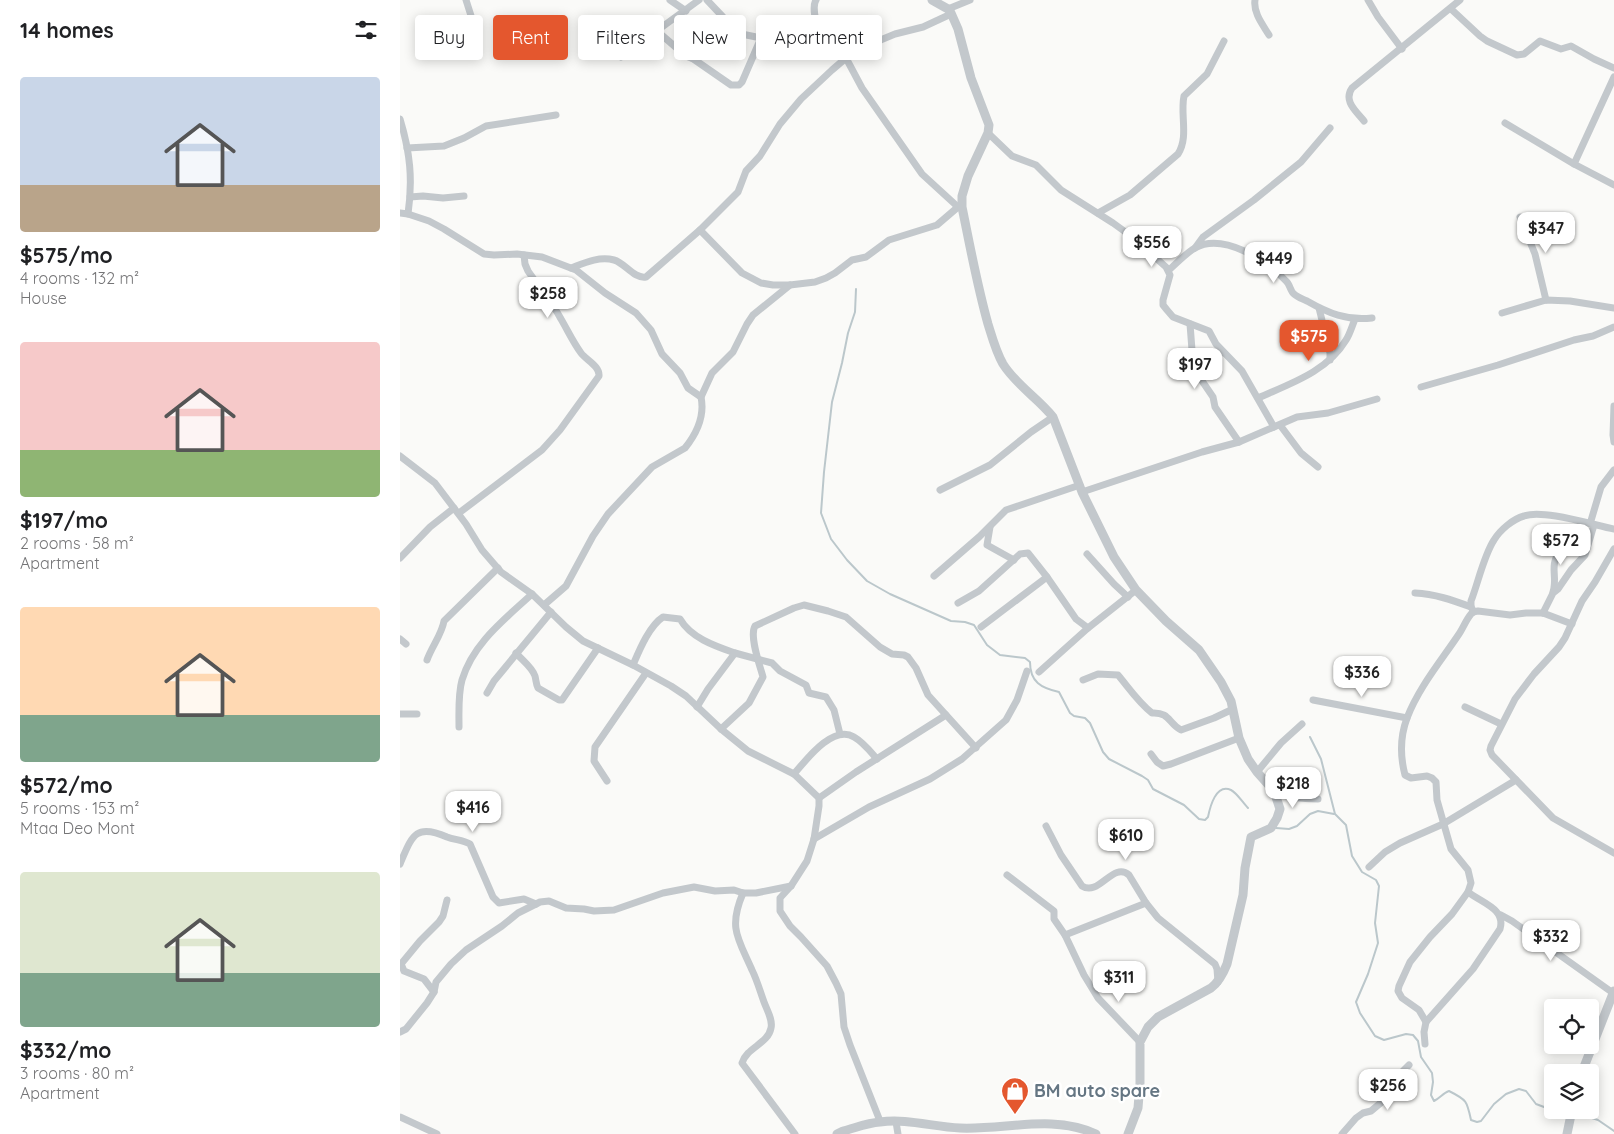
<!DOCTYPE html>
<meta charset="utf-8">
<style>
body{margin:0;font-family:Quicksand,sans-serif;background:#f2f2f2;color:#202124;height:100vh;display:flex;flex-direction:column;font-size:19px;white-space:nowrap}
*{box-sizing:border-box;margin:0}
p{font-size:16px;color:#757577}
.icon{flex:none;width:28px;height:28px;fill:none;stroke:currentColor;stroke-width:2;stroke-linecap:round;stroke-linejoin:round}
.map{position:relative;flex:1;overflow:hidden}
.details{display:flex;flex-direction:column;background:#fff;width:400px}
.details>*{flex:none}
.guide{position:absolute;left:15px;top:15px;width:475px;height:45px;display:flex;gap:10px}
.controls{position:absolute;left:1144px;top:999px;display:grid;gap:10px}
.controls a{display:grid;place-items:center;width:55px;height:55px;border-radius:5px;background:#fff;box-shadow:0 2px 12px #0003;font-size:25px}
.price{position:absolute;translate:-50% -42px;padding:0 11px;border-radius:10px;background:#fff;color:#222;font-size:16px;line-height:32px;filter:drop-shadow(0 1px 2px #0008)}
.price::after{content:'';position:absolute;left:50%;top:30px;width:15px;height:11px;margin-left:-8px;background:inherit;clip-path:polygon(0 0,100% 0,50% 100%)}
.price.active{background:#e4572e;color:#fff}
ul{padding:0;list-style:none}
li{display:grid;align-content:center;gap:10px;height:265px;padding:0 20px}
li span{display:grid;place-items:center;height:155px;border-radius:5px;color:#555}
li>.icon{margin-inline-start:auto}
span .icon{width:90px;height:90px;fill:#fffc;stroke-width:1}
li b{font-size:21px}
h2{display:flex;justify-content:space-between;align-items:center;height:60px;padding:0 20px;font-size:21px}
.chip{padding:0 18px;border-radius:5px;background:#fff;box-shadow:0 2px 12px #0003;font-size:18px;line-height:45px}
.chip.active{background:#e4572e;color:#fff}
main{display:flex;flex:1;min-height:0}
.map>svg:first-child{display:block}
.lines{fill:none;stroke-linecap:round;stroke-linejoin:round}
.stream{stroke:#bbc7cb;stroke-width:2}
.minor{stroke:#c3c8cc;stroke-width:7}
.tertiary{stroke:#c3c8cc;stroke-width:9}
.labels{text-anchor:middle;stroke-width:5;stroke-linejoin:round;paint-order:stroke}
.poi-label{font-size:18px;font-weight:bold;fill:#657683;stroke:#fff;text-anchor:start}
</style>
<main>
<section class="details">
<h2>14 homes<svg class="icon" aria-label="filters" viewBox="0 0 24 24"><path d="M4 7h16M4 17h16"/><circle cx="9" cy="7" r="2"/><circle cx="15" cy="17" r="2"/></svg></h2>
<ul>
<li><span style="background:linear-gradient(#c9d6e8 70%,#b9a48a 0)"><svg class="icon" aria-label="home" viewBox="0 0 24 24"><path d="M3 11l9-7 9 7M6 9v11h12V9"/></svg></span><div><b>$575/mo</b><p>4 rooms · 132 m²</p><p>House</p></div></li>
<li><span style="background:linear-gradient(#f6c9c9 70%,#8fb573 0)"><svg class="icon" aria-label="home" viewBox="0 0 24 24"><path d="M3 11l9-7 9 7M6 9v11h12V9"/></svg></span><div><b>$197/mo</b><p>2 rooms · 58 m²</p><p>Apartment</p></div></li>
<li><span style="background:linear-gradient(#ffd9b3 70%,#7fa58c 0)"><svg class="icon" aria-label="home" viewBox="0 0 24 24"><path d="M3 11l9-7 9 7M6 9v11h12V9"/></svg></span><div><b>$572/mo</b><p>5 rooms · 153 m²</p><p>Mtaa Deo Mont</p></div></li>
<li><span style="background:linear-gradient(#dfe7d0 65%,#7fa58c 0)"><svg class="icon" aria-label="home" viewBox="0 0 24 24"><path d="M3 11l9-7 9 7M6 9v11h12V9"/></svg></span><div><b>$332/mo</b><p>3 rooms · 80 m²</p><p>Apartment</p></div></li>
</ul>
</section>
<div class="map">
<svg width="1214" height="1134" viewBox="0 0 1214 1134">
<rect width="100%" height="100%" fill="#fafaf8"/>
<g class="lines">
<g class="stream">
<path d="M456 289 455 312 448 333 442 363 432 402 424 472 421 513 431 539 447 560 467 581 490 594 551 621 565 622 574 625 587 645 600 655 625 658 630 662C630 682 641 688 659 692L670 713 674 716 685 718 690 723 703 752 709 759 742 776 748 780 753 789 784 805 799 819 805 820 808 817C810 807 816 783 831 790 837 793 843 803 848 808"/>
<path d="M910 737 921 759 935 814 946 825 952 856 962 872 976 880 979 886 975 923 978 943 968 974 956 1002 960 1013 975 1036 984 1040 1006 1034 1013 1035 1018 1041 1021 1057 1032 1073 1033 1082 1031 1095 1034 1101C1040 1098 1043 1093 1049 1091 1067 1100 1067 1101 1071 1120L1077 1122 1081 1121 1094 1104 1106 1094 1119 1089 1126 1091 1136 1104 1144 1107 1152 1108"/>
<path d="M876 828 889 829 897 826 910 814 918 811 934 814"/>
<path d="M1174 1112 1198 1120 1214 1131"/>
</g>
<g class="minor">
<path d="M66 0 73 22 71 42"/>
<path d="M270 0 286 11"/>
<path d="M307 0 323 17 332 32"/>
<path d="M416 0C410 9 420 35 422 46"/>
<path d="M855 0C853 13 863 25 869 35"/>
<path d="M968 0 978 17 1002 49"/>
<path d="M548 9 570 0"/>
<path d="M1051 9 1080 36 1087 41 1117 55 1124 54 1140 41 1161 49 1171 46 1194 59 1214 68"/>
<path d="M257 31 286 56 291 58 323 34 332 32 361 38 402 40 422 46 437 53 446 58 462 88 522 174 558 207"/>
<path d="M221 57 299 0"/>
<path d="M292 58 331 85H339L342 82 361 38"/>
<path d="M0 119C10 152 13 179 8 214"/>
<path d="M964 121C956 111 943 101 952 88L1060 0"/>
<path d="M1105 123 1174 164 1214 185"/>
<path d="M588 133 612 156 636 165 661 190 713 223 731 236 766 267 770 275 763 300V305L767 310 773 317 809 331 816 344 842 371 874 427"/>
<path d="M7 148 44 146 64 138 86 126 156 115"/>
<path d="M1174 164 1214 77"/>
<path d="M10 197 23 196 43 198 64 196"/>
<path d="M0 213 8 214 29 221 44 229 84 254 94 255 117 254 142 257 176 270 205 293 236 313 251 330 262 354 280 373 288 388 301 397C305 416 297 433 285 448L252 467 208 514 193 536 166 586 144 605"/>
<path d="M698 213 730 195 778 154C789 137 780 115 784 96L807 74 824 41"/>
<path d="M1120 217 1135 254 1146 300"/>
<path d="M300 230 342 273 361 283 373 285H390L415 282 426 278 435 273 452 260 466 257 489 240 537 225 558 207H562"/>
<path d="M795 248 803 237 854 200 901 162 930 128"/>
<path d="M171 268C184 263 199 256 214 260 225 263 234 279 246 277L300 230 338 192 346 171 360 156 380 124 401 99 432 70 446 58 483 39 495 34 523 27 551 14"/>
<path d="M769 270C777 263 786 253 795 248 823 232 868 261 886 281 890 284 890 291 894 294 897 297 903 299 907 301 928 313 947 321 972 318"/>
<path d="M919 308 930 353V360"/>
<path d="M1102 313 1146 300 1170 301 1214 308"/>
<path d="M790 324 793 363 796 372 813 397 815 407 839 442"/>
<path d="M1021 387 1098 365 1174 340 1193 336 1214 327"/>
<path d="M301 397 312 373 333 352 347 324 353 315 390 285"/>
<path d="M858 398C889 384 927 372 946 340 950 334 952 326 955 319"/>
<path d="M1214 406 1213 435 1214 442"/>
<path d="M880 425 901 453 918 467"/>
<path d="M0 456 35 483 66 524 82 550 101 572 132 594 166 627 183 641 233 665 271 686 286 696 321 729 348 751 394 774 419 798V806L414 839 407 861 391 886 380 898V911L390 926 401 937 427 966 436 983 441 994 444 1027 450 1045 480 1121"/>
<path d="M540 490 590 465 631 432 653 417"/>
<path d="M682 492 802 452 839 442 897 417 928 413 977 399"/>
<path d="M59 513 142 450 160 430 199 376C200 366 186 360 181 353 173 342 168 331 161 319 152 302 139 287 128 271L125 264 124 255"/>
<path d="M1190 524 1201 487 1214 470"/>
<path d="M590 527 587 545 614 560"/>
<path d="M1214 549 1195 582 1182 601 1165 638 1159 647 1134 674 1115 699 1091 746 1090 750 1092 755 1153 818 1214 853"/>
<path d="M687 554 714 584 728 597"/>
<path d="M0 558 30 527 54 508"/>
<path d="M534 576 579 537 606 510 680 485"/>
<path d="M1153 592C1157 579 1152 571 1155 561 1158 548 1174 533 1183 523"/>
<path d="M1015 593C1035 594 1052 600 1071 607"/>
<path d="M558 603 579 591 620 554 628 553 647 577 676 619 688 628"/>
<path d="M1074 612 1071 607V601C1078 583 1084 555 1094 540 1100 530 1113 519 1124 516 1143 509 1193 525 1214 529"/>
<path d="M1143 613 1153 593 1158 589 1171 570 1185 555 1194 525"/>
<path d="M581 627 647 577"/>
<path d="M0 639 6 644"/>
<path d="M116 653C122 660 132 667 135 676 136 680 136 684 138 688L159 700H162L198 648"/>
<path d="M27 660C32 646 42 634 44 621L98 568"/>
<path d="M233 665C239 651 249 626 263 617L280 619C291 638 315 646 335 653"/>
<path d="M639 672 688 628 736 590"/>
<path d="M683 680 698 674 718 675C729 688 738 702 752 713 770 712 768 723 781 730L814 718 833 709"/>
<path d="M87 693 94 681 151 612"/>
<path d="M913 700 1007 718"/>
<path d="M297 707 308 689 335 653 372 663 380 671 406 685 409 693 426 697 434 710 440 734"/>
<path d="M1065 707 1101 724"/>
<path d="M0 714H17"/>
<path d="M59 727C59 712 58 694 62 680 73 643 105 619 132 594"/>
<path d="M321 729 349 703 363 677C360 666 349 636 355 626L394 608 404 605 428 611 446 617 480 647 492 654 504 655 508 657 516 668 528 695 576 748"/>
<path d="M751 754 757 762 763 766 771 764 839 738"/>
<path d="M857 772 881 743 902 724"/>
<path d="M394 774C406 760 433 724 454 737 463 742 470 751 477 759"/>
<path d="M207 781 194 761 195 747 246 673"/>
<path d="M874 791C889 798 902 799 918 799"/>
<path d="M419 798 456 772 546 715"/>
<path d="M646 826 661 855 682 886C699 897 713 861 729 875L746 903 758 918 815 964 817 969 818 982"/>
<path d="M414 839 469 807 530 779 562 759 606 720 617 700 627 671"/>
<path d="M0 864C12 836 15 823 47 837 55 840 63 840 70 844L93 897 99 903 124 899 136 904"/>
<path d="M969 867 985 852 1000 843 1043 824 1116 780"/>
<path d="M607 875 654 911V919L665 935 684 975 698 998 740 1042"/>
<path d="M343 893C328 928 338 938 352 970 357 980 360 991 364 1002 367 1010 373 1020 371 1028 368 1044 347 1047 342 1063L395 1134"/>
<path d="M1101 915 1112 921 1213 993"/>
<path d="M665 935 746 903"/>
<path d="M34 992 24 979 4 971 1 964 20 941 39 922 43 916 47 900"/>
<path d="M1026 1022 1019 1010 1002 998 998 991 999 986 1010 962 1030 937 1052 914 1068 892 1071 883 1068 870 1051 849 1037 800 1036 782 1032 778 1027 776 1011 778 1005 775C1000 756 1000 737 1007 718 1019 687 1041 661 1059 634 1063 628 1066 620 1071 614 1074 611 1073 612 1078 611L1110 615 1126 613H1143L1172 624"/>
<path d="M0 1032 6 1029 27 1003 34 992 36 982 51 964 66 950 102 926 118 913 140 902 149 901 166 908 184 909 194 911 214 910 263 893 294 887 315 891 334 890 343 893H356L391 886"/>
<path d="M1025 1044 1024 1032 1026 1022 1073 969 1100 929C1106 909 1082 903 1068 892"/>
<path d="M0 1117 37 1134"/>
<path d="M496 1122 498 1134"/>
<path d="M942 1134 956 1118 963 1113 971 1111 983 1101 987 1095 988 1086 1009 1065"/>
</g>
<g class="tertiary">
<path d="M532 0 548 9 551 13 558 29 571 78 589 125 588 133 568 176 562 196V207C570 246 577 285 588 324 592 337 596 352 603 364 616 385 638 398 653 417L682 492 714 557 736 590 766 621 799 650 821 682 831 701 839 738 848 759 857 772 874 791 880 809 877 818 871 828 851 837 845 868 843 895 827 964C823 974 819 982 811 988L758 1017 748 1027 740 1042V1083L738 1108 728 1134"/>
<path d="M1182 1072 1214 991"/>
<path d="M437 1134 443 1131C455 1128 467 1123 480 1122 506 1118 534 1127 560 1128 606 1130 652 1114 696 1134"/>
<path d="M1167 1134 1172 1110"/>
</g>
</g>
<defs>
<g id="shop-pin" transform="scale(1.4375)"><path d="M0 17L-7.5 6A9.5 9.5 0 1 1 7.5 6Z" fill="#e4572e" stroke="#fff"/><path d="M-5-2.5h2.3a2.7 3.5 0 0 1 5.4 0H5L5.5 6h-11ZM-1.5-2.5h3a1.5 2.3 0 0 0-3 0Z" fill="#fff"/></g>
</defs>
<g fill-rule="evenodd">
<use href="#shop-pin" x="615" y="1091"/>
</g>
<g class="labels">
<g class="poi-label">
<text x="634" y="1097">BM auto spare</text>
</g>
</g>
</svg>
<div class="controls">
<a><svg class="icon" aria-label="locate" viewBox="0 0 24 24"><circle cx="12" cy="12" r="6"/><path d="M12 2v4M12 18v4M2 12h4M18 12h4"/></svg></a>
<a><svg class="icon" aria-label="layers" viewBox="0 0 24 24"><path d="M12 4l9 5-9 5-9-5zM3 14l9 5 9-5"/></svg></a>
</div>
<b class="price" style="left:1146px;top:254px">$347</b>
<b class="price" style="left:752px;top:268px">$556</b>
<b class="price" style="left:874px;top:284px">$449</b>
<b class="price" style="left:148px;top:319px">$258</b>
<b class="price active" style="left:909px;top:362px">$575</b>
<b class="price" style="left:795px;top:390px">$197</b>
<b class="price" style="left:1161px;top:566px">$572</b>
<b class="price" style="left:962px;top:698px">$336</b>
<b class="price" style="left:893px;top:809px">$218</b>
<b class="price" style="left:73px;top:833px">$416</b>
<b class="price" style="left:726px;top:861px">$610</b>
<b class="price" style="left:1151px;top:962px">$332</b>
<b class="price" style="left:719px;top:1003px">$311</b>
<b class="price" style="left:988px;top:1111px">$256</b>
<div class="guide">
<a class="chip">Buy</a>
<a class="chip active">Rent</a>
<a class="chip">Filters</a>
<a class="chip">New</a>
<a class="chip">Apartment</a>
</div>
</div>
</main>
